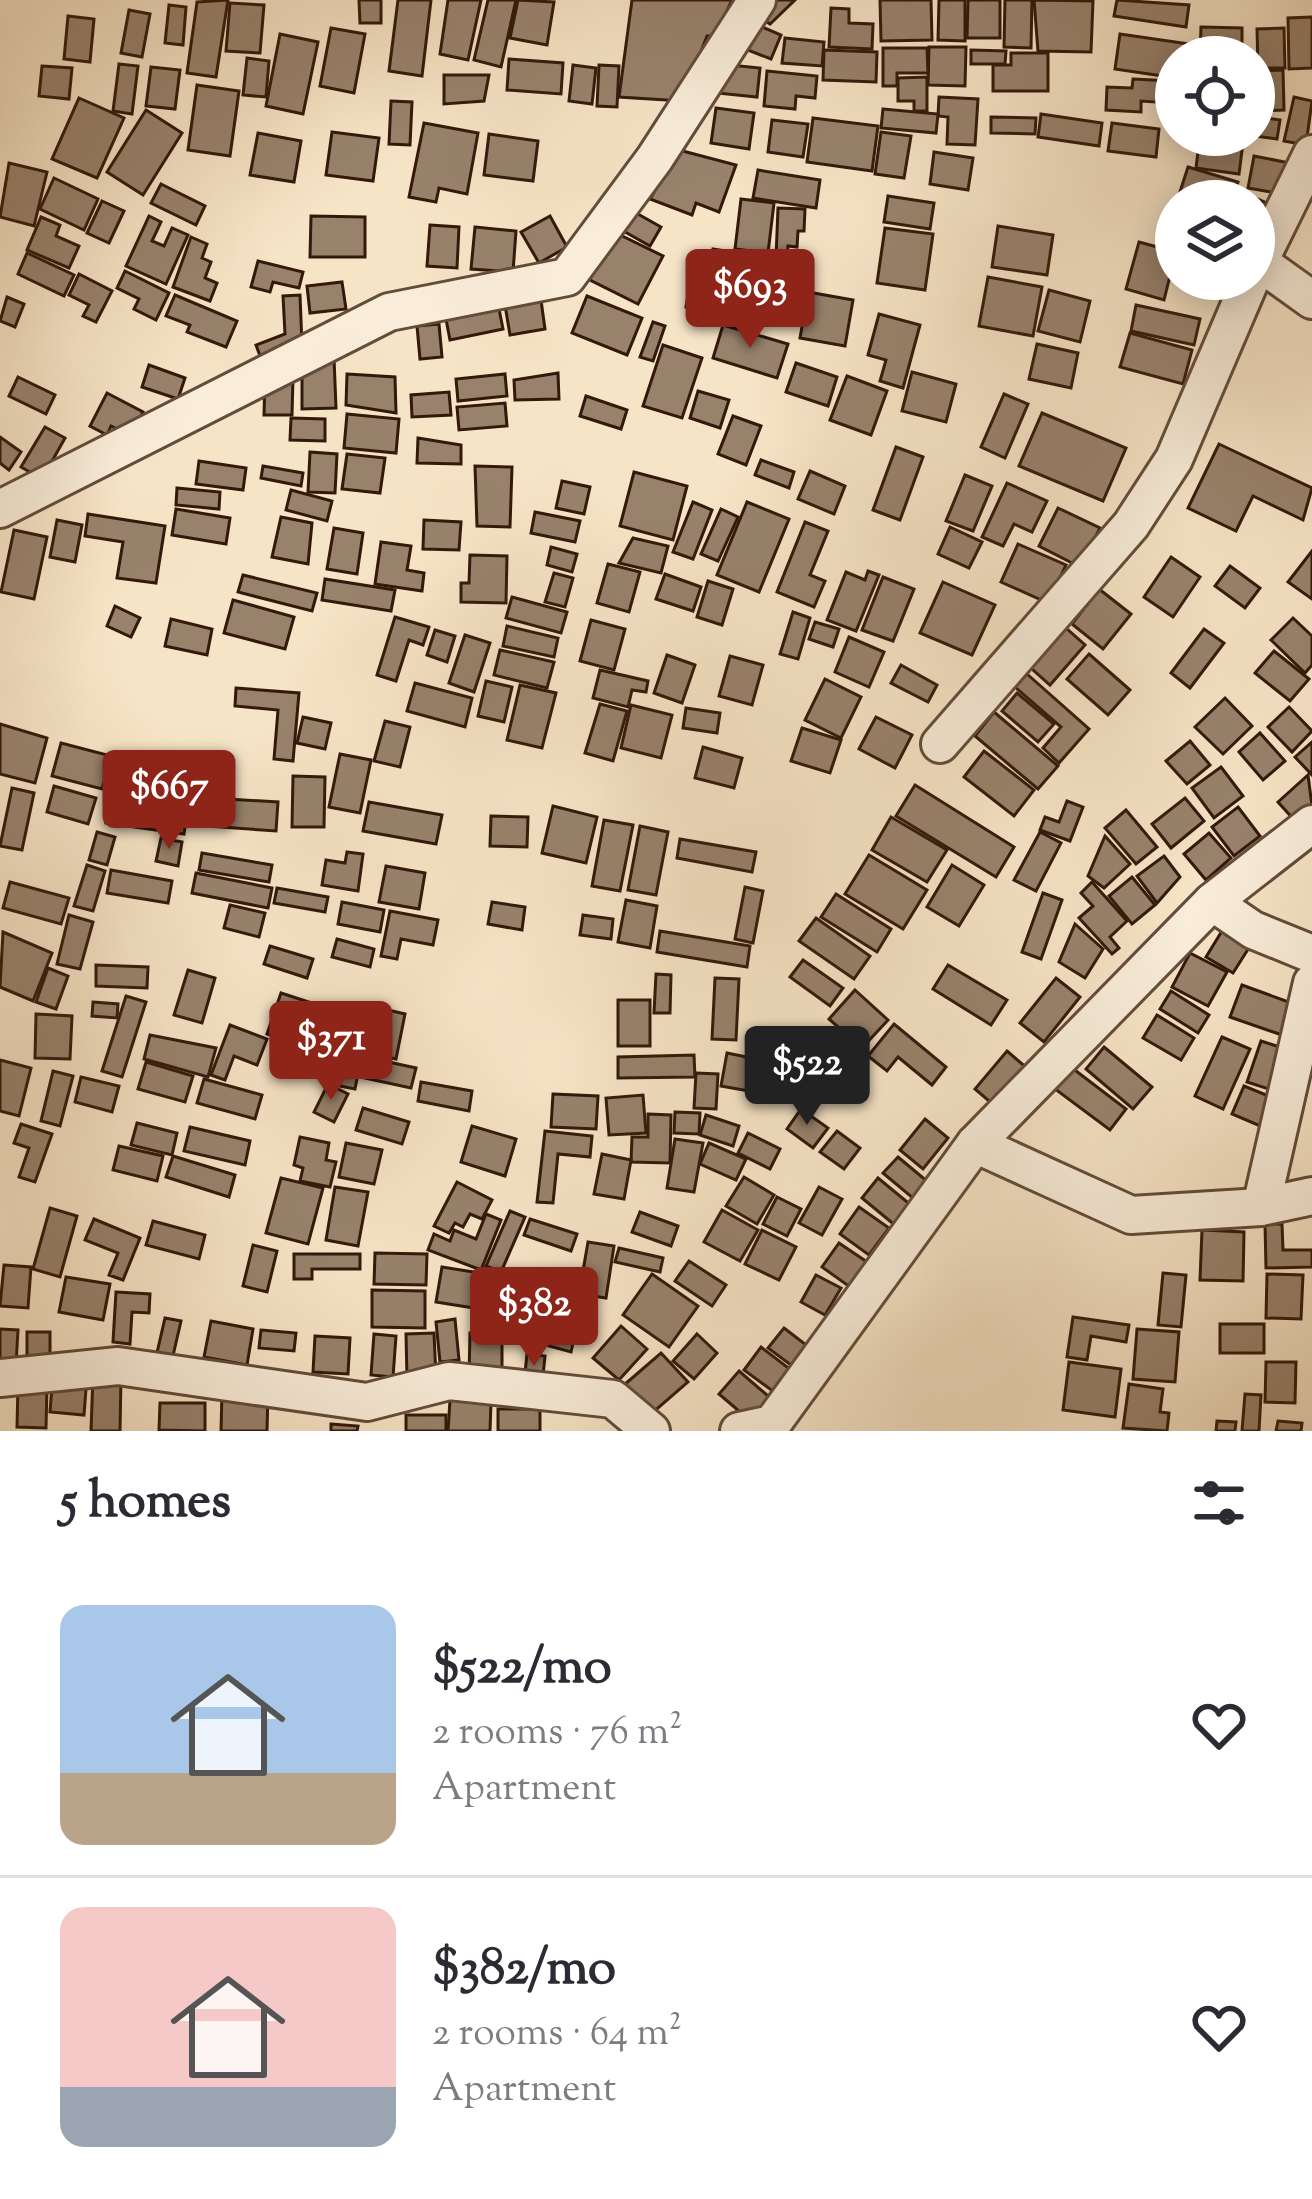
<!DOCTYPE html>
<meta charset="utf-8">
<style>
body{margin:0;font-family:"Sorts Mill Goudy",serif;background:#f7f7f7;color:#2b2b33;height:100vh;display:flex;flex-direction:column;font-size:45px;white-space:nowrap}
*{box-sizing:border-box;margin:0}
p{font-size:39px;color:#7c7c81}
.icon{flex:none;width:66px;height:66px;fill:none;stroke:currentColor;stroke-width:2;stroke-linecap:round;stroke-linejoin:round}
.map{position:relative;height:1431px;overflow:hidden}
.side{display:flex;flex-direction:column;background:#fff;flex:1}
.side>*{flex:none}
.buttons{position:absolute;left:1155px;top:36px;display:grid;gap:24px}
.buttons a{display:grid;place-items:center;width:120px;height:120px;border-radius:50%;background:#fff;box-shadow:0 6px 30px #0003;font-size:60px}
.price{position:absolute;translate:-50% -102px;padding:0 27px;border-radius:12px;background:#8f2418;color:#fff;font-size:39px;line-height:78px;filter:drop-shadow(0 3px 6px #0008)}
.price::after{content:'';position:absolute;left:50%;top:72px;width:36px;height:27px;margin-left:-18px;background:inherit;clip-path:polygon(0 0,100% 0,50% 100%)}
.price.selected{background:#222;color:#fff}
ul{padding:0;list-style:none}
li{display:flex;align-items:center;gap:36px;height:300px;padding:0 60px}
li+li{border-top:3px solid #e1e1e2}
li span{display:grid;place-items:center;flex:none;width:336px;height:240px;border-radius:24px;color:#555}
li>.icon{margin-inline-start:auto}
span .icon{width:144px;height:144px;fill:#fffc;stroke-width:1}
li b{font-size:51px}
h2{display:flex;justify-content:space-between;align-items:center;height:144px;padding:0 60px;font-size:51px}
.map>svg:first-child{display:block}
.building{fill:#98826c;stroke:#33180b;stroke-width:3}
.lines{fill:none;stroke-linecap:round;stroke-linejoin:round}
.street-casing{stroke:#644b3a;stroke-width:42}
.street{stroke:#f9edda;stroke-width:36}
</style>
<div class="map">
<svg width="1312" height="1431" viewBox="0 0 1312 1431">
<rect width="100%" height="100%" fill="#f6e4c6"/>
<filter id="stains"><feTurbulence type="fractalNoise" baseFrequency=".00167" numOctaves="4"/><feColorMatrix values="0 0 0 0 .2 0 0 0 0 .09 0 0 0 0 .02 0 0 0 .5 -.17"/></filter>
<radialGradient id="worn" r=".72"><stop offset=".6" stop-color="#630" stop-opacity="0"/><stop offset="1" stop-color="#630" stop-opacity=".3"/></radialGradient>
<g class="building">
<path d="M228 0 216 77 187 73 197 2Z"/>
<path d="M359 0H381V23H360Z"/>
<path d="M398 0H431L422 76 389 71Z"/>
<path d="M448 0H481L468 60 440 54Z"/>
<path d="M488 0H516L501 67 474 60Z"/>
<path d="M518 0 554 2 547 45 510 38Z"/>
<path d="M632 0H732L715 36H707L682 101 619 97Z"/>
<path d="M765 0H795L770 24 754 13Z"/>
<path d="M880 0H931L932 40 881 41Z"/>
<path d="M939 0H965V41L938 40Z"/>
<path d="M968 0H1000V38H967Z"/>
<path d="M1005 0H1032L1031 48 1004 47Z"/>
<path d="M1034 0 1093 1 1091 52 1038 51Z"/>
<path d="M1117 0 1189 5 1186 27 1114 16Z"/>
<path d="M230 3 264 5 260 53 226 51Z"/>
<path d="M169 5 186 7 183 45 165 43Z"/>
<path d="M831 8 849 9V23L873 24 872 49 829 47Z"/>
<path d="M129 10 150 14 142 57 121 53Z"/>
<path d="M68 16 94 19 90 62 64 59Z"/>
<path d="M1312 17V68L1289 69 1288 18Z"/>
<path d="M751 22 781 35 771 59 740 47Z"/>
<path d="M1201 27 1242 28V57H1200Z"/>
<path d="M331 28 365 34 354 93 320 86Z"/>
<path d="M1284 28 1285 68H1258L1257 29Z"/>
<path d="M280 34 318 42 303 114 266 106Z"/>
<path d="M1120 34 1196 45 1194 57H1176V78L1115 69Z"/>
<path d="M785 38 824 42 822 66 782 63Z"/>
<path d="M929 47H966L965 86 928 85Z"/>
<path d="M883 48H927L928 73H897V86H883Z"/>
<path d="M824 50 877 52 876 82 823 80Z"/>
<path d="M971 50 1006 51 1005 64H971Z"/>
<path d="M1011 53H1048V91H993V65H1011Z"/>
<path d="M247 58 269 61 266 97 243 95Z"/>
<path d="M509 59 563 63 561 94 507 90Z"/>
<path d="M119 64 138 66 132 114 113 111Z"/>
<path d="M720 64 760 68 757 97 717 93Z"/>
<path d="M573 65 596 68 592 104 569 101Z"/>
<path d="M599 65 619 66 617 107 597 106Z"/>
<path d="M42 66 72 68 69 99 39 96Z"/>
<path d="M151 67 180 70 175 109 146 106Z"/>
<path d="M1283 70 1284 110 1256 111 1255 71Z"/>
<path d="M767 71 817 76 815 98 796 96 795 109 764 106Z"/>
<path d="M444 75H489L484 101 444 104Z"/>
<path d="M927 77V111H914V101H898V78Z"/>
<path d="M1133 79 1171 81 1170 103 1141 101V112L1106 110 1107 87 1132 88Z"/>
<path d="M197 85 239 91 230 156 188 150Z"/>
<path d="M939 97 978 99 975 145 947 144 948 117 938 116Z"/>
<path d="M1294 97 1312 101 1306 145 1284 141Z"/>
<path d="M79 98 124 118 97 178 52 159Z"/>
<path d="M391 101 412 102 410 145 389 144Z"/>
<path d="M716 108 754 113 749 149 711 143Z"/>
<path d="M883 109 938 114 936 133 881 128Z"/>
<path d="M146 110 182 133 143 195 107 172Z"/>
<path d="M1041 114 1102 123 1099 146 1038 137Z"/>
<path d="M1254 116 1280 120 1277 139 1246 135H1254Z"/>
<path d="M991 117 1036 118 1035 134 991 133Z"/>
<path d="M813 118 878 126 872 171 807 162Z"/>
<path d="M772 120 808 124 803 157 768 152Z"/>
<path d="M424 123 478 133 467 194 439 188 436 202 409 197Z"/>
<path d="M1112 123 1159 129 1156 157 1108 151Z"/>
<path d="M332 132 379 138 373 181 326 175Z"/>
<path d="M881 132 911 136 904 178 875 174Z"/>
<path d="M258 133 301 141 294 182 250 175Z"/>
<path d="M489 134 538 141 533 181 484 175Z"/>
<path d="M1200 135H1244L1239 174 1196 168Z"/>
<path d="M679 150 736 165 719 212 696 203 692 215 650 199Z"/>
<path d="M934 152 973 158 968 190 930 184Z"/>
<path d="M1254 156 1295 164 1282 194 1248 188Z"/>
<path d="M9 163 47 172 34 226 0 217Z"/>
<path d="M1188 167 1238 182 1232 201H1177Z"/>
<path d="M758 170 820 180 816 208 753 198Z"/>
<path d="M54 178 98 199 84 230 40 209Z"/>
<path d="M161 184 205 206 196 225 151 203Z"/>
<path d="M888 196 934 203 930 229 884 222Z"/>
<path d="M1253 197 1276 207 1254 247 1251 201Z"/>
<path d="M741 199 774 203 768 253 735 249Z"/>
<path d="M102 201 124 211 109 243 87 233Z"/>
<path d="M778 208 805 209 804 231H798L797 247 788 246 787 259 776 258Z"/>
<path d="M629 209 661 227 650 246 618 228Z"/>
<path d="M149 216 161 222 152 241 164 246 172 228 188 235 166 284 126 266Z"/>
<path d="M311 216 365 217V257H310Z"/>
<path d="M550 216 567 247 539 263 521 232Z"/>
<path d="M41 217 60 225 56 236 79 246 69 268 27 250Z"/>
<path d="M430 225 459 227 457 268 427 266Z"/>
<path d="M998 226 1053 235 1047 275 992 267Z"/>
<path d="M475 227 516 231 513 272 471 269Z"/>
<path d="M885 228 933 234 925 290 877 283Z"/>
<path d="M612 231 663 256 638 304 588 279Z"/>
<path d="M191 237 207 244 202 258 211 262 205 278 217 283 210 301 173 287Z"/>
<path d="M1139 242 1176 252 1164 300 1126 289Z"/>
<path d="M713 249 732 252 720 313 686 307 690 284 706 287Z"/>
<path d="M27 253 74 275 64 296 18 274Z"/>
<path d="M258 261 303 272 299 288 273 282 270 292 251 287Z"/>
<path d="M125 271 169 293 156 320 134 309 139 299 117 288Z"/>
<path d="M79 274 112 291 96 322 83 316 89 305 69 295Z"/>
<path d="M988 277 1042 287 1033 336 979 326Z"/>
<path d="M342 282 346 309 310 313 307 286Z"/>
<path d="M1049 290 1090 301 1080 342 1038 331Z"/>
<path d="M808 292 853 300 845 346 800 338Z"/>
<path d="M175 295 237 321 226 347 187 332 190 325 166 316Z"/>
<path d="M300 295 302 345 262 361 256 345 285 334 283 296Z"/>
<path d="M587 296 642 318 627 355 572 333Z"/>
<path d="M7 297 24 304 15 327 0 321Z"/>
<path d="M541 300 545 329 510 335 505 305Z"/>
<path d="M498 304 503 329 450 340 445 314Z"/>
<path d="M1136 305 1200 319 1194 345 1131 331Z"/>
<path d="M879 314 920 325 903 388 880 381 886 360 868 355Z"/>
<path d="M653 322 665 326 653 361 640 357Z"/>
<path d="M439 324 442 357 420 359 417 326Z"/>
<path d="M723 325 788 344 777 378 713 358Z"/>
<path d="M1130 333 1192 350 1183 384 1120 367Z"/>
<path d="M1037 344 1078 353 1071 388 1029 379Z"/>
<path d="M663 345 702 358 682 418 643 406Z"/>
<path d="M334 358 336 408 302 409V369Z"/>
<path d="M796 363 837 377 828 406 786 392Z"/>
<path d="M149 365 185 378 178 399 142 387Z"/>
<path d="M912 372 956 384 946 422 902 411Z"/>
<path d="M558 373 559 399 515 400 514 380Z"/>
<path d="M347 374 395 377 396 413 346 405Z"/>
<path d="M505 374 507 396 458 401 456 379Z"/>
<path d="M847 376 887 391 871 435 830 420Z"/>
<path d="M18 377 55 395 46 414 9 396Z"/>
<path d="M265 377 293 378 292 415H264Z"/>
<path d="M698 391 729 400 720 428 690 418Z"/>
<path d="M449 392 451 415 412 417 411 395Z"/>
<path d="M107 393 143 412 131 436 111 426 107 435 90 426Z"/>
<path d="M1004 394 1028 404 1005 458 981 447Z"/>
<path d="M586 396 627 410 621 429 580 416Z"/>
<path d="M505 403 507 426 459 430 457 407Z"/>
<path d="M1042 413 1126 448 1103 501 1019 466Z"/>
<path d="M347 414 399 419 396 453 344 448Z"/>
<path d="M733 416 761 426 746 465 718 454Z"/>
<path d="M291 418 325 419V441L290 440Z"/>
<path d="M45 427 65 438 42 479 21 467Z"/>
<path d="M0 437 21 452 9 470 0 463Z"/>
<path d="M418 438 461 445V464L417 463Z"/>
<path d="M1219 444 1312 488 1303 520 1253 496 1236 531 1188 508Z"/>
<path d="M896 447 923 457 900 520 873 510Z"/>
<path d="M310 452 337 454 335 493 308 492Z"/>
<path d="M347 454 385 458 380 493 342 489Z"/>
<path d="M761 460 794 472 789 488 755 475Z"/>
<path d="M199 461 246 468 243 490 196 484Z"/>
<path d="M263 466 303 473 301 486 261 478Z"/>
<path d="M475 466 512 467 510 527 477 526Z"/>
<path d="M810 471 845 486 834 514 798 499Z"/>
<path d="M634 472 687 486 673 540 620 526Z"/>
<path d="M965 475 992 486 973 531 946 521Z"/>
<path d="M562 481 590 487 584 514 556 508Z"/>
<path d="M1007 483 1047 501 1032 532 1014 524 1003 546 982 537Z"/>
<path d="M177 488 220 492 219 509 176 505Z"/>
<path d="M291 490 332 501 327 521 286 510Z"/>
<path d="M693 502 712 510 693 559 673 552Z"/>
<path d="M747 502 789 519 759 592 717 575Z"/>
<path d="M1058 508 1100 528 1080 567 1039 546Z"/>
<path d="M176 509 230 518 226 544 172 535Z"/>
<path d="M721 509 738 517 718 561 701 554Z"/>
<path d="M535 512 580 521 575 542 531 533Z"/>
<path d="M88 514 165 526 156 583 117 578 123 542 85 536Z"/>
<path d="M281 517 312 523 308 564 272 557Z"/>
<path d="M57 520 82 525 75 562 50 557Z"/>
<path d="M424 520 461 522 459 550 423 549Z"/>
<path d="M805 522 828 531 810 575 825 581 814 607 777 592Z"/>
<path d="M950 527 982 542 969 568 938 554Z"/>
<path d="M334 528 363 533 357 574 327 569Z"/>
<path d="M14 530 47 537 34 599 1 592Z"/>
<path d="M633 538 668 546 661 573 619 563Z"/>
<path d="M381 542 411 546 407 570 424 573 422 591 375 584Z"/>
<path d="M1018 544 1066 565 1048 603 1001 582Z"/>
<path d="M551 547 577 554 572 572 547 565Z"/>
<path d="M1312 551V599L1288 582Z"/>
<path d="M470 555 507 556 506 603 461 602V583H469Z"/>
<path d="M1171 557 1200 577 1173 617 1144 597Z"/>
<path d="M608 564 640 572 629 612 597 603Z"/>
<path d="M1230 566 1260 588 1245 608 1215 586Z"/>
<path d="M868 571 879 575 856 631 827 620 846 572 865 580Z"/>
<path d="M554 573 573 578 565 607 545 602Z"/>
<path d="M665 574 701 587 693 611 656 599Z"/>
<path d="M243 575 317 593 312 611 238 592Z"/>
<path d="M883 577 914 589 893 641 862 630Z"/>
<path d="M325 579 395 590 391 611 322 600Z"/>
<path d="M708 581 733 589 722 625 697 617Z"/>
<path d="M943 582 995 605 972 655 920 633Z"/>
<path d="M1099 589 1131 614 1103 649 1072 624Z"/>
<path d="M512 597 567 612 561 633 506 618Z"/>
<path d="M233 600 294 617 285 649 224 633Z"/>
<path d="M115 606 140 618 131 637 107 626Z"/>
<path d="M793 612 810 618 798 659 780 654Z"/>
<path d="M395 617 429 627 423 645 409 640 396 681 377 675Z"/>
<path d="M1293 618 1312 636V665L1305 673 1271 640Z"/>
<path d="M171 619 212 629 207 655 165 646Z"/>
<path d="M591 620 625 629 614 670 580 661Z"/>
<path d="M815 622 839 629 833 647 809 639Z"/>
<path d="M507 626 558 638 554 657 503 646Z"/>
<path d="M1066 628 1085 645 1050 685 1031 668Z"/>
<path d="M1204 629 1224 643 1190 688 1171 673Z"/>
<path d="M435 630 455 636 447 662 427 655Z"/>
<path d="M465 635 490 643 474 692 449 683Z"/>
<path d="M849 637 884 652 869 687 835 672Z"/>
<path d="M500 650 554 662 547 688 494 675Z"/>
<path d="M1274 651 1309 679 1290 701 1255 673Z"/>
<path d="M1089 654 1130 690 1108 715 1067 679Z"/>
<path d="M667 655 695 665 682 703 654 693Z"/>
<path d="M730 656 763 665 752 705 719 696Z"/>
<path d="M901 665 937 685 928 702 891 683Z"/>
<path d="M600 670 648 681 646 692 632 690 628 707 593 698Z"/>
<path d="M1027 674 1089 729 1059 763 1043 748 1061 727 1015 687Z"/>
<path d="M825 679 861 697 841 738 805 720Z"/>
<path d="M486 681 512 687 504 722 478 716Z"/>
<path d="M415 683 472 698 465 727 407 711Z"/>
<path d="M520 685 556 693 542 748 507 740Z"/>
<path d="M236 688 299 693 293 761 274 759 278 710 235 706Z"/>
<path d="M1017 693 1054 724 1038 742 1002 711Z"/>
<path d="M1225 698 1252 726 1223 754 1195 727Z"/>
<path d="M600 704 627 711 613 761 585 753Z"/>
<path d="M631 705 672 715 661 758 621 748Z"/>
<path d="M1289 707 1312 731 1292 752 1268 727Z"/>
<path d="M686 708 720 713 717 733 683 728Z"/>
<path d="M994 712 1058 766 1038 789 975 736Z"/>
<path d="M303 717 331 723 325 749 297 743Z"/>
<path d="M876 717 912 735 895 768 859 749Z"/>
<path d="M385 721 410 727 400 767 374 761Z"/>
<path d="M0 724 47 738 35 783 0 774Z"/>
<path d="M802 728 841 740 830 773 791 761Z"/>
<path d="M1260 733 1285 761 1263 780 1239 752Z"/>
<path d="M1190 741 1210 765 1187 784 1166 761Z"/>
<path d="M1312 742V775L1295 757Z"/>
<path d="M61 743 111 756 102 789 52 776Z"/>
<path d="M703 747 742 758 734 788 695 778Z"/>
<path d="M984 751 1034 790 1014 816 964 777Z"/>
<path d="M340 754 371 760 360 813 329 807Z"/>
<path d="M1221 767 1243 796 1214 818 1192 788Z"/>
<path d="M1308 775 1312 806 1295 821 1278 802Z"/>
<path d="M293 776 325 777 324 827H292Z"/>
<path d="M112 781 134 784 130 812 186 820 184 834 106 823Z"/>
<path d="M915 785 1014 847 996 877 896 816Z"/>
<path d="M54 786 96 798 88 824 47 812Z"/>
<path d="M12 788 34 793 22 850 0 846Z"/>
<path d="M210 798 278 802 276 831 208 826Z"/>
<path d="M1185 798 1204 821 1171 848 1152 824Z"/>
<path d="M1067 801 1083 807 1070 841 1040 830 1045 817 1059 822Z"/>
<path d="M369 802 442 815 436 844 363 831Z"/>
<path d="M553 806 597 817 586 863 542 853Z"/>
<path d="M1238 807 1260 836 1234 856 1212 827Z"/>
<path d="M1126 810 1157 847 1136 864 1105 828Z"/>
<path d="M491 816 528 817 527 847 490 846Z"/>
<path d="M891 817 947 850 927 882 872 850Z"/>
<path d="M604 820 633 825 620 891 592 886Z"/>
<path d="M640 826 668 832 656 895 628 890Z"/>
<path d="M97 832 115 837 107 865 89 860Z"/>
<path d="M1040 832 1061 843 1036 891 1014 880Z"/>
<path d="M1209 833 1231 858 1206 880 1184 854Z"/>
<path d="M1105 836 1130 864 1104 888 1088 876Z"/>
<path d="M161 838 182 842 178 866 156 861Z"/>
<path d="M680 839 756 852 752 872 677 858Z"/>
<path d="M347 852 363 854 358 891 322 885 326 860 345 863Z"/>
<path d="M202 853 272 865 269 882 199 870Z"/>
<path d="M869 855 927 890 903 929 845 894Z"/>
<path d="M1164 856 1180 877 1157 903 1137 876Z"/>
<path d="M87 865 105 871 93 911 74 906Z"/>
<path d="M952 865 984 885 959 926 927 907Z"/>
<path d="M386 866 425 873 419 909 379 902Z"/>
<path d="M111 870 172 881 168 903 107 893Z"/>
<path d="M196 873 272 888 268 908 192 893Z"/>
<path d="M1132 877 1155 905 1132 924 1109 896Z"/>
<path d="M10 882 69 898 61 924 3 908Z"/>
<path d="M1092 882 1127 921 1110 937 1119 948 1112 954 1079 918 1093 906 1081 893Z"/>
<path d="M745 887 763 891 753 943 735 939Z"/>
<path d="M277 888 328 897 325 912 274 903Z"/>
<path d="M1043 893 1062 900 1041 959 1022 952Z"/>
<path d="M836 894 891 929 877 952 821 917Z"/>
<path d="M626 900 657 906 650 948 618 942Z"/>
<path d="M342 902 384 910 380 932 338 924Z"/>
<path d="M492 902 525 907 522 930 488 924Z"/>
<path d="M230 905 265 913 259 937 224 928Z"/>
<path d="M390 911 438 920 433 945 401 939 397 959 381 956Z"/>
<path d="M69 915 93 922 80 969 57 964Z"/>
<path d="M583 915 613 919 611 939 580 935Z"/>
<path d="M816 918 870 956 854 979 799 941Z"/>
<path d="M1075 924 1103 949 1085 978 1059 962Z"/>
<path d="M1225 926 1252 943 1233 973 1206 957Z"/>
<path d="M660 931 750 946 747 967 657 952Z"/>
<path d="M3 932 52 953 33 1001 0 987Z"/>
<path d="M337 939 374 949 370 967 332 957Z"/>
<path d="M270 946 313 959 307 978 264 964Z"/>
<path d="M1190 953 1227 972 1208 1006 1172 987Z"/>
<path d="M803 960 843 988 830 1006 790 977Z"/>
<path d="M96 965 148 967 147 988 96 986Z"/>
<path d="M948 965 1007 1000 991 1025 933 989Z"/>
<path d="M48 968 68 976 56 1009 36 1002Z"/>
<path d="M188 970 215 978 202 1023 174 1015Z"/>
<path d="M656 974 671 975 670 1013H654Z"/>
<path d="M715 978 739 979 736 1040 712 1039Z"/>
<path d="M1056 978 1080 997 1044 1042 1020 1023Z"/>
<path d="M1242 985 1294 1004 1282 1035 1230 1017Z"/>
<path d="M855 990 888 1020 862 1048 829 1019Z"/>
<path d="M1171 991 1209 1015 1198 1033 1160 1009Z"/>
<path d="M281 993 327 1008 314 1049 267 1034Z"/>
<path d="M126 996 146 1002 122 1077 102 1071Z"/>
<rect x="618" y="1000" width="32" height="46"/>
<path d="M93 1002 118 1004 117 1018 92 1016Z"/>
<path d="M362 1004 405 1014 396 1059 352 1049Z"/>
<path d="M36 1014 72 1016 70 1059 35 1058Z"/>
<path d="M1157 1015 1194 1038 1181 1060 1143 1038Z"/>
<path d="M894 1024 946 1067 932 1085 898 1057 887 1071 868 1056Z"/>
<path d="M230 1025 267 1039 257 1065 234 1056 225 1080 211 1075Z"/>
<path d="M150 1035 216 1048 208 1077 144 1059Z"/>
<path d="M1222 1037 1250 1049 1223 1109 1195 1096Z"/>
<path d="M1261 1041 1289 1050 1275 1091 1247 1082Z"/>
<path d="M1104 1047 1152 1087 1133 1109 1086 1069Z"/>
<path d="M1007 1051 1028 1069 996 1107 975 1089Z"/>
<path d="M727 1053 766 1061 760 1093 721 1086Z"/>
<path d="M342 1054 361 1058 355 1089 335 1085Z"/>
<path d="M694 1055 695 1077 618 1078V1057Z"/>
<path d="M370 1058 416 1068 411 1088 365 1078Z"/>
<path d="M0 1060 31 1068 19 1116 0 1111Z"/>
<path d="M1063 1061 1126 1109 1110 1130 1047 1083Z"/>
<path d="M146 1062 193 1076 185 1102 138 1089Z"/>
<path d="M772 1068 804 1074 799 1096 768 1090Z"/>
<path d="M53 1071 73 1076 60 1126 41 1121Z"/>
<path d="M696 1073 718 1074 716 1109 694 1108Z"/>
<path d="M81 1077 119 1086 112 1112 75 1102Z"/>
<path d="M204 1079 262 1095 255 1119 197 1103Z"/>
<path d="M421 1082 472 1091 469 1111 418 1101Z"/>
<path d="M328 1084 348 1094 334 1122 314 1112Z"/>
<path d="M1244 1086 1276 1099 1265 1128 1232 1114Z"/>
<path d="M553 1094 598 1096 596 1129 551 1127Z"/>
<path d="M643 1095 646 1133 609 1135 606 1098Z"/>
<path d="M363 1108 409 1122 402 1144 356 1130Z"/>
<path d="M801 1109 828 1128 813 1148 787 1129Z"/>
<path d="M675 1112 700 1113 699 1134 674 1133Z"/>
<path d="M648 1114 671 1115 670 1163 631 1162 632 1137H648Z"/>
<path d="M706 1115 739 1126 733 1146 700 1135Z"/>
<path d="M925 1119 948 1138 923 1169 900 1150Z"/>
<path d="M137 1123 177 1133 172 1155 131 1145Z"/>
<path d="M21 1124 52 1134 35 1182 19 1177 29 1148 14 1143Z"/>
<path d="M472 1126 516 1139 505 1176 461 1162Z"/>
<path d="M190 1127 250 1141 245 1165 184 1151Z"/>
<path d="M545 1131 592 1136 590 1157 558 1154 553 1203 537 1202Z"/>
<path d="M837 1131 860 1148 844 1169 820 1152Z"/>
<path d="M748 1133 780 1149 770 1169 738 1153Z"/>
<path d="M300 1137 329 1143 326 1160 336 1162 330 1187 300 1181 303 1168 294 1165Z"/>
<path d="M675 1139 703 1143 694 1192 667 1188Z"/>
<path d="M346 1143 382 1150 374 1184 339 1177Z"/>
<path d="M709 1143 746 1159 736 1180 700 1164Z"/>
<path d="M119 1146 163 1156 157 1181 113 1170Z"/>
<path d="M602 1154 631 1160 624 1199 594 1194Z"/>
<path d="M173 1156 235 1175 229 1197 166 1177Z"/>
<path d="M898 1157 928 1182 914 1199 883 1173Z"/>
<path d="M744 1177 774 1195 757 1224 726 1206Z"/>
<path d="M281 1178 323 1188 308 1244 266 1233Z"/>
<path d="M878 1178 912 1206 896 1226 862 1198Z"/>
<path d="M457 1182 492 1200 482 1219 470 1214 463 1227 455 1223 449 1233 434 1226Z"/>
<path d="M335 1187 368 1192 358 1246 326 1240Z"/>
<path d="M819 1187 842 1199 822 1235 799 1223Z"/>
<path d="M777 1197 801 1209 787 1236 763 1224Z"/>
<path d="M859 1207 889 1228 869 1255 840 1234Z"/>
<path d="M50 1208 77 1216 60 1277 33 1269Z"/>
<path d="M722 1210 758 1230 740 1261 704 1242Z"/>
<path d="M510 1211 525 1217 501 1272 486 1266Z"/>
<path d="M640 1212 678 1226 671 1246 632 1232Z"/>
<path d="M486 1214 501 1220 481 1270 428 1250 434 1234 450 1241 454 1230 476 1239Z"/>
<path d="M94 1219 140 1238 123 1280 109 1275 118 1253 85 1240Z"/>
<path d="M530 1219 577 1234 571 1251 524 1235Z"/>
<path d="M153 1221 205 1235 199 1259 146 1245Z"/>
<path d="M1265 1224H1282L1283 1250H1312V1267L1266 1268Z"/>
<path d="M762 1230 796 1247 779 1280 745 1264Z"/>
<path d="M1202 1230 1244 1232 1243 1281 1200 1280Z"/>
<path d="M588 1242 614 1246 606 1298 579 1294Z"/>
<path d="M839 1243 867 1262 850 1287 822 1267Z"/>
<path d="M253 1245 277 1251 267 1292 243 1286Z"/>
<path d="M619 1248 663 1258 660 1272 615 1262Z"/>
<path d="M375 1253 427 1254 426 1285 374 1284Z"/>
<path d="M294 1254H360V1269H312V1279H294Z"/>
<path d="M689 1261 726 1285 712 1306 675 1281Z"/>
<path d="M4 1265 31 1267 28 1308 0 1306Z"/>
<path d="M442 1267 486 1274 480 1309 436 1302Z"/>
<path d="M1163 1273 1186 1275 1181 1327 1158 1325Z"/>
<path d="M652 1274 698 1306 669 1347 623 1315Z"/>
<path d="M1267 1274 1303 1275 1301 1319 1266 1318Z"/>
<path d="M816 1275 841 1288 825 1315 801 1302Z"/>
<path d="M66 1277 110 1284 103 1320 59 1312Z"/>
<path d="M504 1284 531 1288 528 1309 501 1305Z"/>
<path d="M372 1290 425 1291V1328L372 1327Z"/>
<path d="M546 1291 583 1299 571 1352 549 1346 556 1318 541 1315Z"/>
<path d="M116 1292 150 1294 149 1313 132 1312 130 1344 113 1342Z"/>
<path d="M1073 1317 1129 1325 1126 1342 1091 1336 1087 1360 1067 1357Z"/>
<path d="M165 1318 181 1321 172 1360 156 1357Z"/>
<path d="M455 1319 459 1360 440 1362 436 1322Z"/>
<path d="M211 1321 253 1329 247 1365 204 1357Z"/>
<rect x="1220" y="1324" width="44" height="29"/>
<path d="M621 1326 647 1349 619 1380 593 1358Z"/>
<path d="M784 1328 814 1351 799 1371 768 1348Z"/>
<path d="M0 1329 18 1330 16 1365 0 1364Z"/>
<path d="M1137 1329 1179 1332 1175 1382 1133 1379Z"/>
<path d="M261 1330 296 1333 294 1351 259 1348Z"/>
<rect x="27" y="1332" width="23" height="32"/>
<path d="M434 1333 436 1377 407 1378 406 1334Z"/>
<path d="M470 1333 502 1334V1376L469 1375Z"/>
<path d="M374 1334 396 1336 393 1377 371 1375Z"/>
<path d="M697 1334 717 1353 694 1379 673 1361Z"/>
<path d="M315 1336 350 1338 348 1374 313 1372Z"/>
<path d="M761 1347 791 1370 774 1392 744 1370Z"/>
<path d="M661 1353 688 1382 650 1415 624 1385Z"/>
<path d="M527 1354 545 1356 542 1385 524 1383Z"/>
<path d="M1069 1362 1121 1369 1115 1417 1063 1410Z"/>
<path d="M1266 1362H1296L1295 1403 1265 1402Z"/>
<path d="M739 1371 774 1401 754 1424 719 1394Z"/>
<path d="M93 1375 121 1376 120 1431H91Z"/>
<path d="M18 1384 47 1385 46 1428 17 1427Z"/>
<path d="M1129 1384 1163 1389 1160 1412 1169 1413 1167 1431 1123 1428Z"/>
<path d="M52 1386 86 1389 84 1415 50 1412Z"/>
<path d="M222 1392 268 1393 267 1431H221Z"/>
<path d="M1245 1394 1261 1395 1259 1431H1242Z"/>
<path d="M450 1400 491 1402 490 1431H448Z"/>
<path d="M160 1403H205V1431L159 1430Z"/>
<rect x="498" y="1409" width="42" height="22"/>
<rect x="406" y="1415" width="40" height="16"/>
<path d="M1217 1421 1236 1422 1235 1431H1216Z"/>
<path d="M1278 1421 1302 1423 1301 1431H1276Z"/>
<path d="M331 1424 358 1426 357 1431H331Z"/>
</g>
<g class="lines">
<g class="street-casing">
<g id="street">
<path d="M1259 262 1312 300"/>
<path d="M1254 272 1312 154"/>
<path d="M0 509 389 312 567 277 655 158 757 0"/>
<path d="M940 744 1131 525 1174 459 1251 279"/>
<path d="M1212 902 1253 930 1312 954"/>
<path d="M975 1144 1131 1215 1261 1207 1312 1196"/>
<path d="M1261 1207 1312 983"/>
<path d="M0 1378 118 1366 367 1402 449 1381 613 1399 651 1431"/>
<path d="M739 1431 772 1424 975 1144 1212 902 1312 824"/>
</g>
</g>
<use href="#street" class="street"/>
</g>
<rect width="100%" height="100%" filter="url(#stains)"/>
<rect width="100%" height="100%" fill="url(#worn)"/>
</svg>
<div class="buttons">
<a><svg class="icon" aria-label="locate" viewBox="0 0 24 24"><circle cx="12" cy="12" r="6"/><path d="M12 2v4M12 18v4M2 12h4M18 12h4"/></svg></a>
<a><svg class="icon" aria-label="layers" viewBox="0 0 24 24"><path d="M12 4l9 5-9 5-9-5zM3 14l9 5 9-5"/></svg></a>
</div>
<b class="price" style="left:750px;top:351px">$693</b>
<b class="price" style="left:169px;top:852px">$667</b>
<b class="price" style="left:331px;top:1103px">$371</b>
<b class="price selected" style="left:807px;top:1128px">$522</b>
<b class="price" style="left:534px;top:1369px">$382</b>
</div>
<section class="side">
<h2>5 homes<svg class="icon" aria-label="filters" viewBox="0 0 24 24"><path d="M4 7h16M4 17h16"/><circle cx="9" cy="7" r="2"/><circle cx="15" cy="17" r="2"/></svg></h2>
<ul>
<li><span style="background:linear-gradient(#a9c7e8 70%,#b9a48a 0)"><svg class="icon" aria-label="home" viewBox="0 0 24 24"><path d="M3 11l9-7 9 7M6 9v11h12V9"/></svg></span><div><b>$522/mo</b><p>2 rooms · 76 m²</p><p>Apartment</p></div><svg class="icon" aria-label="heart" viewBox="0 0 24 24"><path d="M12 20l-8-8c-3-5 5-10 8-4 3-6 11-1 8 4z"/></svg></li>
<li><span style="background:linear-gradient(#f6c9c9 75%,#9aa5b1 0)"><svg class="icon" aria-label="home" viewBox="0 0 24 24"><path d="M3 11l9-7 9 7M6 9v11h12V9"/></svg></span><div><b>$382/mo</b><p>2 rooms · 64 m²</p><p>Apartment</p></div><svg class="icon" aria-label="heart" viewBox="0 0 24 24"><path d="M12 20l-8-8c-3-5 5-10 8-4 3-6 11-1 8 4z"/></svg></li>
</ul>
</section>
